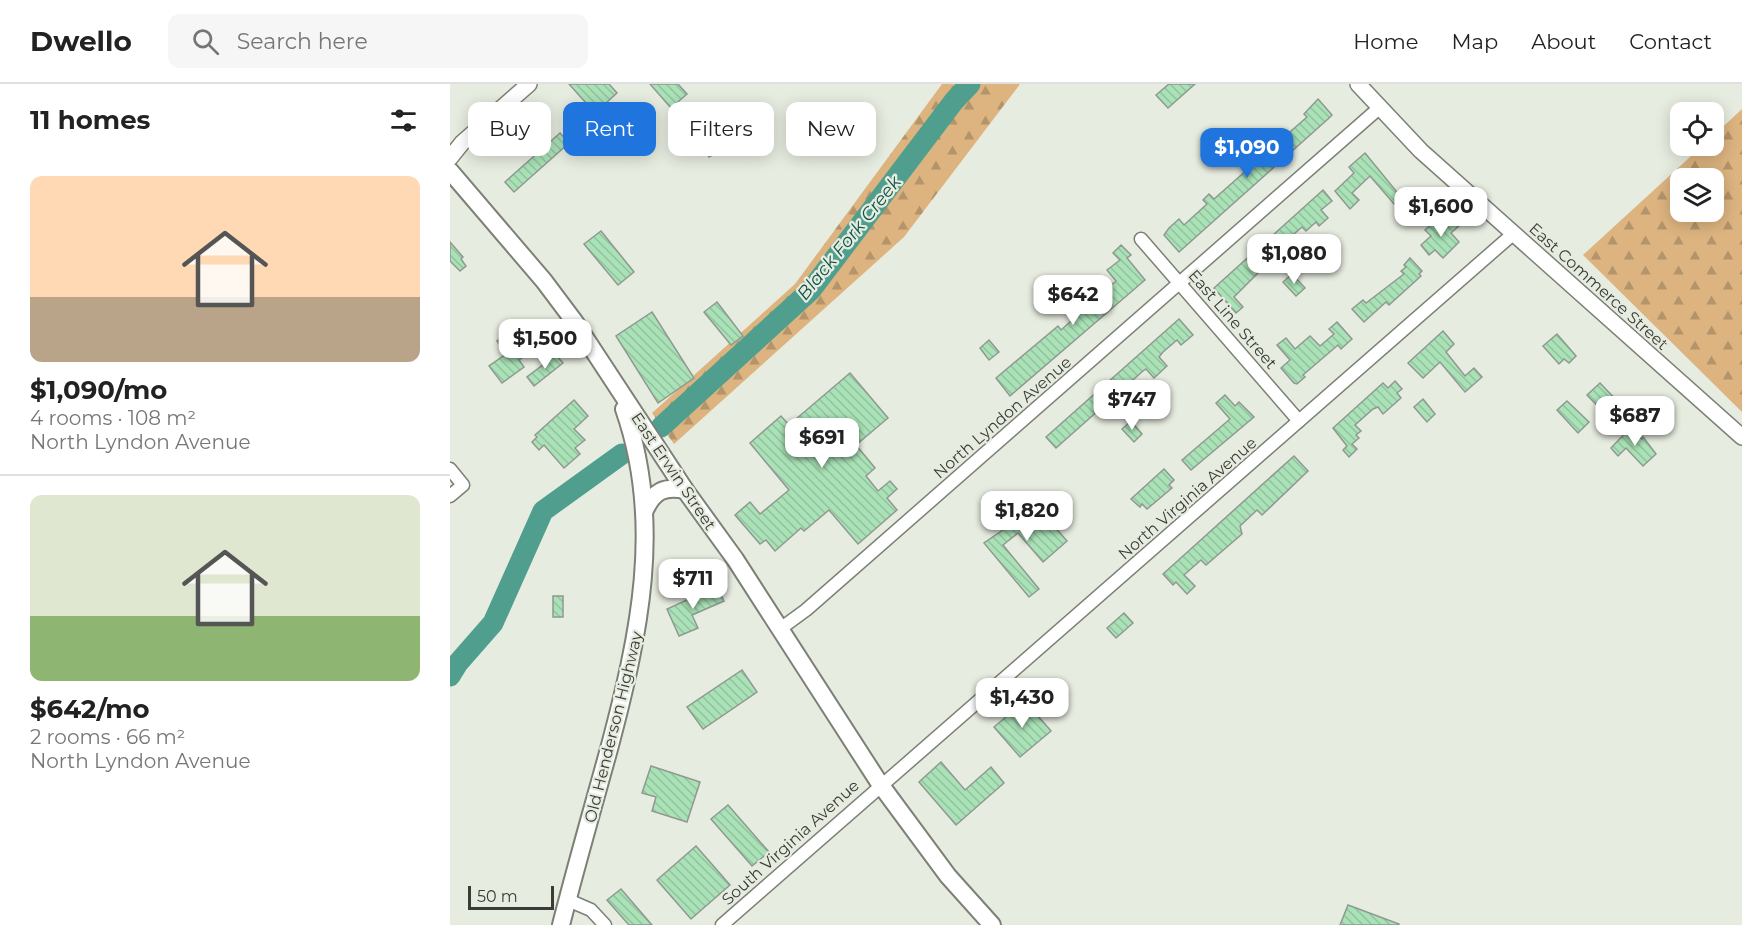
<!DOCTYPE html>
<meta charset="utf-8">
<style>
body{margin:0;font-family:Montserrat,sans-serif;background:#f6f6f6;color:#222;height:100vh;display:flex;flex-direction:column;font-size:22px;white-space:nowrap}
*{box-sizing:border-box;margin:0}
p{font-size:20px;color:#767676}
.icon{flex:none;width:33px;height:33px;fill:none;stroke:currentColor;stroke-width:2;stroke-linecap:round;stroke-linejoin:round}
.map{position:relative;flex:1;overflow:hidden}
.details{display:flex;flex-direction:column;background:#fff;width:450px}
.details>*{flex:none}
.banner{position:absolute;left:18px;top:18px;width:570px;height:54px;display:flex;gap:12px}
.tools{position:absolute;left:1220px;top:18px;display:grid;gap:12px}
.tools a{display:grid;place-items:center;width:54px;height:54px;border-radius:12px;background:#fff;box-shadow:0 3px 15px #0003;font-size:30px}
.scale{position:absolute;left:18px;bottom:15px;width:86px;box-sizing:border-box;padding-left:6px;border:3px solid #3a3c37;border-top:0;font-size:16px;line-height:21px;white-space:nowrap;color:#3a3c37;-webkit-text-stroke:4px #e7ece0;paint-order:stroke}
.price{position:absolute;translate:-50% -51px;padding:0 14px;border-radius:12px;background:#fff;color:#222;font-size:20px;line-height:39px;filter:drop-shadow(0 2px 3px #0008)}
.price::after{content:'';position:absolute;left:50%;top:36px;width:18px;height:14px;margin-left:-9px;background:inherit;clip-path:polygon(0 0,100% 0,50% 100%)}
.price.current{background:#1f74de;color:#fff}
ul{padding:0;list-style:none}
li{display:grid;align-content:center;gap:12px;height:318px;padding:0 30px}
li+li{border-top:2px solid #e0e0e0}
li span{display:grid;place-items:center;height:186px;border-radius:12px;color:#555}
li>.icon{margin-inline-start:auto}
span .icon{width:108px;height:108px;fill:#fffc;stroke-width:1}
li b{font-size:26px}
h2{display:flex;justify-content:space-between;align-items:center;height:72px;padding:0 30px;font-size:26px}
.pill{padding:0 21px;border-radius:12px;background:#fff;box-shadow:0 3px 15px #0003;font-size:21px;line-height:54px}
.pill.current{background:#1f74de;color:#fff}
header{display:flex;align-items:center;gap:36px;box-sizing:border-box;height:84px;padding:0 30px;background:#fff;border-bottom:2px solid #e0e0e0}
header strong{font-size:28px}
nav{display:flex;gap:33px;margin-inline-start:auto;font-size:21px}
.search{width:420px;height:54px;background:#f6f6f6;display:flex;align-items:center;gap:15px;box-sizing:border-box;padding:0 21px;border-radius:12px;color:#767676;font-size:22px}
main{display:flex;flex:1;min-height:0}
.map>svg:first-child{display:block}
.forest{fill:url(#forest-firs);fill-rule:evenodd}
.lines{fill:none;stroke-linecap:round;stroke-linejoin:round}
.river{stroke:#509f8e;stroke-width:21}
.building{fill:url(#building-back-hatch);stroke:#8f9991;stroke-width:1.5}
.minor-casing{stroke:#7c8076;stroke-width:15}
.tertiary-casing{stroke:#7c8076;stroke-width:18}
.secondary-casing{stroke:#7c8076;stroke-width:20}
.minor{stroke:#fff;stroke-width:12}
.tertiary{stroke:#fff;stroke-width:15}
.secondary{stroke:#fff;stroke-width:16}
.labels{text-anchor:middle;stroke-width:4.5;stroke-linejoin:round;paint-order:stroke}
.street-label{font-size:16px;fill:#3a3c37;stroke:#e7ece0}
.water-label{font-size:18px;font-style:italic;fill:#115448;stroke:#e7ece0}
</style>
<header>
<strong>Dwello</strong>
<div class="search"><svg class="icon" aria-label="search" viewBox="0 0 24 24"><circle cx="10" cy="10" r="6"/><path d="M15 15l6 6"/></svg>Search here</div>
<nav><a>Home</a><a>Map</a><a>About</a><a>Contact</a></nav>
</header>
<main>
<section class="details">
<h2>11 homes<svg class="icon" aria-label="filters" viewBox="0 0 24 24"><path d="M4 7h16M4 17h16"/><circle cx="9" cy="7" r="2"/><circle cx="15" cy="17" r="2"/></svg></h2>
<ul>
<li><span style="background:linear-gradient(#ffd9b3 65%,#b9a48a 0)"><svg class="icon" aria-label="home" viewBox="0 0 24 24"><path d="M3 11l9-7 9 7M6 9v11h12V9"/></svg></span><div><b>$1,090/mo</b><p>4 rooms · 108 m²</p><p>North Lyndon Avenue</p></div></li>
<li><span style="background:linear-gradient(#dfe7d0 65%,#8fb573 0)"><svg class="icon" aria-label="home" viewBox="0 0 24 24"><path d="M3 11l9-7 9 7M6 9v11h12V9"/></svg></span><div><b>$642/mo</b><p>2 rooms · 66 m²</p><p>North Lyndon Avenue</p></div></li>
</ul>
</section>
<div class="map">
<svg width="1292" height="841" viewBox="0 0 1292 841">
<defs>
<pattern id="forest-firs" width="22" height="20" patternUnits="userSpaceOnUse" patternTransform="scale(1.5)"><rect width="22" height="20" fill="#ddb480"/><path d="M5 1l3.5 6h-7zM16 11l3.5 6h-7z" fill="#b4946a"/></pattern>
<pattern id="building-back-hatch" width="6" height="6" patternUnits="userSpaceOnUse" patternTransform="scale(1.5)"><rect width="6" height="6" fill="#aae2b7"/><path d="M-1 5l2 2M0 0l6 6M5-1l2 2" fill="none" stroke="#93c39e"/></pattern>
</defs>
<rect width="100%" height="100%" fill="#e7ece0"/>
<g class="forest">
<path d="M492 0H570L454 153 224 360 202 329 345 200Z"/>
<path d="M1292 25V328L1133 171 1252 62H1263V52ZM1230 94H1263V128H1230Z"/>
</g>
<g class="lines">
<g class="river">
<path d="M211 343 361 206 504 17 520 0"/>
<path d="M0 592 8 579 43 539 93 427 172 370"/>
</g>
</g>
<g class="building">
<path d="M119 0H159L167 9 145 29Z"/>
<path d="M200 0H228L237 10 221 24Z"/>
<path d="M719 0H745L718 24 706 11Z"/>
<path d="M868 15 882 31 878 35 729 168 714 151 719 144 729 135 734 141 757 120 753 116 759 110 764 115 857 33 854 30Z"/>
<path d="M182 31 190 50 169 59 160 40Z"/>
<path d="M282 38 291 56 259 73 251 58Z"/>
<path d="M110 49 119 59 64 108 55 98Z"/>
<path d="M915 69 951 113 944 120 920 92 902 109 909 116 900 125 885 107 904 89 899 83Z"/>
<path d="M873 106 882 117 871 126 878 134 869 142 866 138 856 147 852 143 819 172 822 175 784 213 793 223 786 229 764 204Z"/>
<path d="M1002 134 1009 142 1001 149 1009 158 993 174 985 166 979 171 971 161 981 152 975 146 983 139 988 144Z"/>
<path d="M151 147 184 188 168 201 134 160Z"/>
<path d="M0 158 13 173 11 175 16 182 10 187 0 177Z"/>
<path d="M671 161 681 171 677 174 695 196 560 312 546 294 608 242 611 246 666 197 657 186 670 176 663 169Z"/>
<path d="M960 174 972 187 969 190 971 192 939 221 936 218 914 238 902 225 913 216 916 219 954 190 951 187 956 183 954 181Z"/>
<path d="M842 190 855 204 846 212 833 198Z"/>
<path d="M267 218 293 252 281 261 254 228Z"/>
<path d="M202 228 244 294 208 319 166 252Z"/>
<path d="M729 235 743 251 731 261 727 256 713 268 709 273 717 282 704 294 696 285 693 287 606 364 596 353Z"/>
<path d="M887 238 902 255 891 265 888 261 853 291 855 293 847 300 844 299 831 284 840 276 827 261 836 254 845 265 860 252 870 262 884 250 879 245Z"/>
<path d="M993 247 1004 260 996 268 1015 292 1024 284 1032 293 1015 308 990 278 973 294 958 279Z"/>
<path d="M58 249 67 262 86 249 93 258 69 276 74 283 52 299 39 282 56 270 47 257Z"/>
<path d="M1107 250 1126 272 1119 279 1114 275 1109 280 1093 262Z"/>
<path d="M539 256 549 268 539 276 530 264Z"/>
<path d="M106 271 113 279 84 302 77 293Z"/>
<path d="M400 289 438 334 406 361 425 384 416 392 428 407 440 397 447 405 437 414 447 426 408 460 379 426 354 447 351 444 325 467 316 456 310 460 285 431 300 418 310 430 339 406 300 359 331 332 339 341Z"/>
<path d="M945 297 952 305 947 309 951 314 933 330 928 323 923 325 905 341 911 347 906 351 909 354 902 360 907 365 899 373 893 366 897 362 883 344 933 299 938 304Z"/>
<path d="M1150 299 1172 322 1159 334 1137 311Z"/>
<path d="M775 311 785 322 789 318 804 333 741 386 732 376 780 335 766 319Z"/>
<path d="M973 315 985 330 977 338 964 323Z"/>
<path d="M124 316 138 332 124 345 135 356 125 364 130 370 114 384 94 361 89 366 82 358 87 353 85 351Z"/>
<path d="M1117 317 1139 338 1128 349 1107 326Z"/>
<path d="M681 337 692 350 684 358 672 345Z"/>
<path d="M1180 344 1192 355 1193 353 1206 370 1193 382 1176 364 1168 372 1161 364Z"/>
<path d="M844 372 858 387 812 431 807 426 790 442 792 450 756 481 751 476 734 491 745 502 737 510 726 498 723 501 713 490Z"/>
<path d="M714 385 724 396 719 401 722 404 697 425 692 420 690 423 681 415Z"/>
<path d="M581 416 617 457 593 478 568 449 553 461 589 505 579 513 534 459 560 441 557 437Z"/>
<path d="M267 502 274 517 242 531 248 544 229 552 217 525Z"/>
<rect x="103" y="512" width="10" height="21"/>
<path d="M674 529 683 539 666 554 657 544Z"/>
<path d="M292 586 307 608 253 645 237 623Z"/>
<path d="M575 617 601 647 570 673 544 643Z"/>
<path d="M491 678 515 706 541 683 554 699 506 741 469 698Z"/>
<path d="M201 682 250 698 237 738 202 727 206 713 192 709Z"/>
<path d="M278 721 319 768 302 782 261 735Z"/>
<path d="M246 762 280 801 241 835 207 796Z"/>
<path d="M171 805 202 841H179L157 816Z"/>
<path d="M898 821 949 840V841H890Z"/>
</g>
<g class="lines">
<g class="minor-casing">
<g id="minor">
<path d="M691 155 849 337"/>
<path d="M0 385 13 401 0 412"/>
<path d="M330 545 356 526 928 25"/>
<path d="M118 816 141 826 155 841"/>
<path d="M272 841 1063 150"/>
</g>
</g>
<g class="tertiary-casing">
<g id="tertiary">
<path d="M908 0 971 67 1292 353"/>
<path d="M0 74 12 59 79 0"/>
</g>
</g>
<g class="secondary-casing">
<g id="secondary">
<path d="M0 87 94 197 124 237 235 406 285 475 430 700 498 792 542 841"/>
<path d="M195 426C204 407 214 402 235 406"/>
<path d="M111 841C126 782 143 723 159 665 189 552 214 439 174 325"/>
</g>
</g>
<use href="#minor" class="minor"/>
<use href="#tertiary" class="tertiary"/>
<use href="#secondary" class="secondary"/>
</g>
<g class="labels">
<g class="street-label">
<text transform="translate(1149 202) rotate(42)" y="6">East Commerce Street</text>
<text transform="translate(783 235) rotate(49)" y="6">East Line Street</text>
<text transform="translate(552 333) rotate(-41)" y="6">North Lyndon Avenue</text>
<text transform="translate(224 387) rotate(56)" y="6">East Erwin Street</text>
<text transform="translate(737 414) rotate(-41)" y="6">North Virginia Avenue</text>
<text transform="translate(163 643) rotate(-76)" y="6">Old Henderson Highway</text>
<text transform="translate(340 758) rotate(-42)" y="6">South Virginia Avenue</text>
</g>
<g class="water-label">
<text transform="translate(399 154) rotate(-51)" y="6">Black Fork Creek</text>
</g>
</g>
</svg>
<div class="tools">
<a><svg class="icon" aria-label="locate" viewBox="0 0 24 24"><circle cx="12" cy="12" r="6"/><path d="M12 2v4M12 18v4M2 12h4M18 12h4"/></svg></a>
<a><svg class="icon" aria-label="layers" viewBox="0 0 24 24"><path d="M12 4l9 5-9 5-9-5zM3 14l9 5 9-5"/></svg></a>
</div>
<div class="scale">50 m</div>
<b class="price current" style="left:797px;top:95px">$1,090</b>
<b class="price" style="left:991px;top:154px">$1,600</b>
<b class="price" style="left:844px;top:201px">$1,080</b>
<b class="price" style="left:623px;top:242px">$642</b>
<b class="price" style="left:95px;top:286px">$1,500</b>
<b class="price" style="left:682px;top:347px">$747</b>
<b class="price" style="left:1185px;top:363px">$687</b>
<b class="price" style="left:372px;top:385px">$691</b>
<b class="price" style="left:577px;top:458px">$1,820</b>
<b class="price" style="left:243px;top:526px">$711</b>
<b class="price" style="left:572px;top:645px">$1,430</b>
<div class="banner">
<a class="pill">Buy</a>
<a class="pill current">Rent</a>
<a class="pill">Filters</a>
<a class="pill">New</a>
</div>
</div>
</main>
